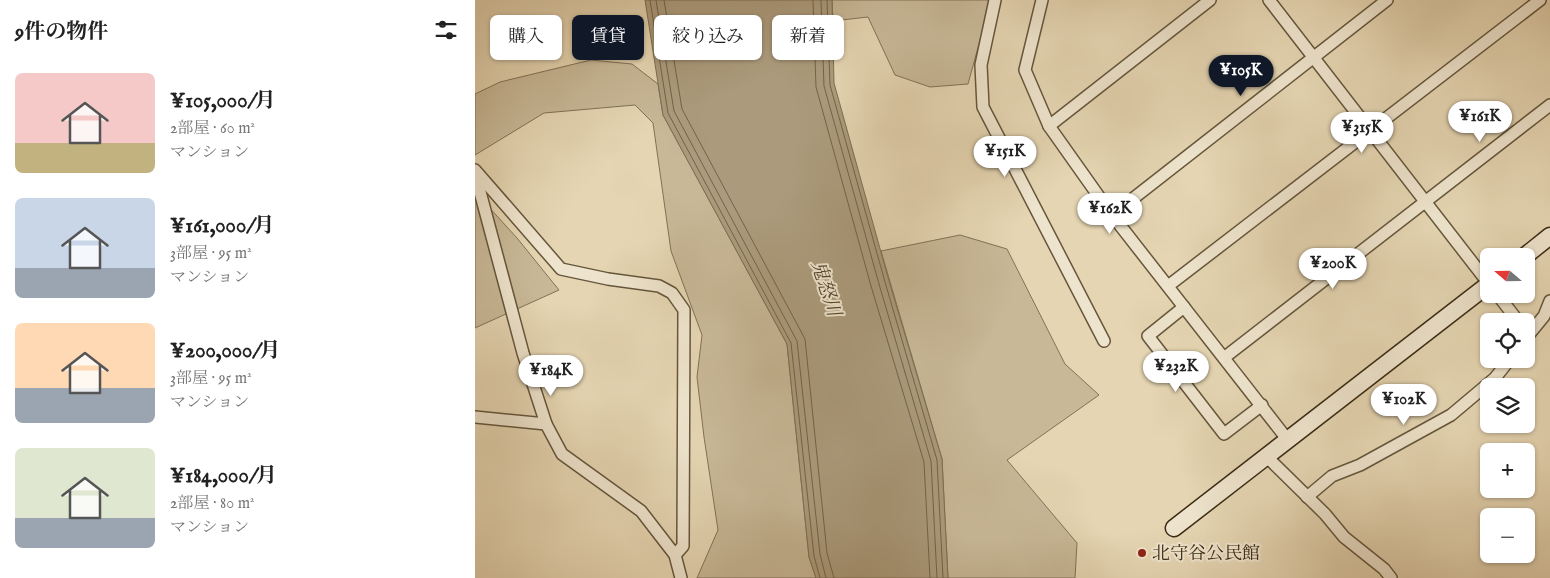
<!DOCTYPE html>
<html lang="ja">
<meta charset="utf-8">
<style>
body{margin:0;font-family:"IM FELL English","Noto Serif JP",serif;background:#f6f6f6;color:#222;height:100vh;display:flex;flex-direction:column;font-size:19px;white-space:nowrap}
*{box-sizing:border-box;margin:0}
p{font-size:16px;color:#767676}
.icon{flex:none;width:28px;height:28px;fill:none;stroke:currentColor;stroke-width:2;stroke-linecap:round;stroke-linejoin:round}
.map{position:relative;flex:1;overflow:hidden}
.details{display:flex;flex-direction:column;background:#fff;width:475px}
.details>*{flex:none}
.hud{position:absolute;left:15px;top:15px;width:475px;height:45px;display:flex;gap:10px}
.needle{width:32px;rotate:290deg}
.controls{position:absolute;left:1005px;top:248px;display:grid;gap:10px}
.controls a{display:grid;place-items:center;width:55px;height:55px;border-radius:8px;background:#fff;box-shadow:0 1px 4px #0004;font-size:25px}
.price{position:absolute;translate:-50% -42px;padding:0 11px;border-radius:18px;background:#fff;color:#222;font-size:16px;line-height:32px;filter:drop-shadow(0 1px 2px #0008)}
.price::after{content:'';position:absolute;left:50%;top:30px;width:15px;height:11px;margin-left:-8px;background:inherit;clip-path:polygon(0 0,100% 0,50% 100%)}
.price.active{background:#111827;color:#fff}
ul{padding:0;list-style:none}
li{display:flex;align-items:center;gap:15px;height:125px;padding:0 15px}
li span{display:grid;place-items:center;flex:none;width:140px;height:100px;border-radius:8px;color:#555}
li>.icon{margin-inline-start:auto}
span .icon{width:60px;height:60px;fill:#fffc;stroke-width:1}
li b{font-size:21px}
h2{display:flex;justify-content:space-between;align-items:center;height:60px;padding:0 15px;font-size:21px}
.chip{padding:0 18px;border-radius:8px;background:#fff;box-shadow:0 1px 4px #0004;font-size:18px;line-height:45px}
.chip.active{background:#111827;color:#fff}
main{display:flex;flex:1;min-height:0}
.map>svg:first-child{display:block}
.green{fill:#c8b897;stroke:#817256}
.water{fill:#ab9b7c;stroke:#7e6e52}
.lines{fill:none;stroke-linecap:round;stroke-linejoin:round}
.shore{stroke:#726348;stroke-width:1}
.street-casing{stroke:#65563c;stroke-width:14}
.secondary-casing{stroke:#3a2b14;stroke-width:19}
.street{stroke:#eee4cd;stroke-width:11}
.secondary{stroke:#eee4cd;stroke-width:16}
.poi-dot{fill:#8f2418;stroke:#eee4cd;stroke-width:2}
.labels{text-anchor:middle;stroke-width:4;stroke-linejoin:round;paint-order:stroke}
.poi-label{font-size:18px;fill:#3a2b14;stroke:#eee4cd;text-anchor:start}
.water-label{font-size:19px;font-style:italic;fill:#56472e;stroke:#eee4cd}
</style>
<main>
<section class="details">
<h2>9件の物件<svg class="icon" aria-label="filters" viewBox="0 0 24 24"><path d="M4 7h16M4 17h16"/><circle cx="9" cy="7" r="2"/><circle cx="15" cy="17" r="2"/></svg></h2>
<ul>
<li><span style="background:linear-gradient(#f6c9c9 70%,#c2b280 0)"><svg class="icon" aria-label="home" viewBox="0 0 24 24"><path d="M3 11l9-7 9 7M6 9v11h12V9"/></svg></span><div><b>¥105,000/月</b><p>2部屋 · 60 m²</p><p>マンション</p></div></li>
<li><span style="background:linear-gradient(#c9d6e8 70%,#9aa5b1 0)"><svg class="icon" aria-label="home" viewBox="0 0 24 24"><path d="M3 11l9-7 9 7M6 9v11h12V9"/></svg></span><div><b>¥161,000/月</b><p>3部屋 · 95 m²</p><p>マンション</p></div></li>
<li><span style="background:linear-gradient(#ffd9b3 65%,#9aa5b1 0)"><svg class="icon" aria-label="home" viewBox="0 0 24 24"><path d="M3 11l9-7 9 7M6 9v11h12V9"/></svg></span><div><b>¥200,000/月</b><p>3部屋 · 95 m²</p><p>マンション</p></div></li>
<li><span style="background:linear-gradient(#dfe7d0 70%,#9aa5b1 0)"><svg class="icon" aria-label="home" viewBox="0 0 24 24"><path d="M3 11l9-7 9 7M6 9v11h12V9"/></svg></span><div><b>¥184,000/月</b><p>2部屋 · 80 m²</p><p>マンション</p></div></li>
</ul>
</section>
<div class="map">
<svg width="1075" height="578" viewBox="0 0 1075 578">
<rect width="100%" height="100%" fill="#e5d5b2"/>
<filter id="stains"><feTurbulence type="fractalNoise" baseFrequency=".004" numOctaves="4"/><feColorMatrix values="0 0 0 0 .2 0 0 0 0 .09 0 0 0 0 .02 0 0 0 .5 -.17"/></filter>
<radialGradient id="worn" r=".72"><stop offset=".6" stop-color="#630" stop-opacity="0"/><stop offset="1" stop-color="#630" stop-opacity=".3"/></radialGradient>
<g class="green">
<path d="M357 0H516L493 84 455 87 420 75 393 17 358 21Z"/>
<path d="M116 60 157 64 183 84 188 115 312 344 334 557 341 578H222L243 530 229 437 222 377 227 335 196 251 178 123 160 105 69 113 0 155V94L25 82Z"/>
<path d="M0 192 42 238 84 290 0 328Z"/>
<path d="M485 235 532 249 590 364 624 395 532 460 602 543 600 578H473L467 459 406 251Z"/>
</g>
<path class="water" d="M170 0H357L359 83 414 281 467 459 473 578H341L334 557 312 344 188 115Z"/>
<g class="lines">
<g class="shore">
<path d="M175 0 193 113 316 343 339 556 345 578"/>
<path d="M181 0 199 111 322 341 345 554 351 578"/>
<path d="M189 0 207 109 330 339 352 553 359 578"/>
<path d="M338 0 341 87 396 286 449 462 455 578"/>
<path d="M346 0 349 86 404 284 456 461 462 578"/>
<path d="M352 0 355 85 410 282 462 460 468 578"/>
</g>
<g class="street-casing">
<g id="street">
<path d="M520 0 506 65 508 107 629 341"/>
<path d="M567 0 550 70 574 126 637 215 812 439"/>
<path d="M794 0 1014 284"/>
<path d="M574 126 735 0"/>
<path d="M0 170 86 269 133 279 184 286 197 293 209 310 208 546 200 555"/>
<path d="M0 173 48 353 71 424 87 454 166 511 200 555 206 578"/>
<path d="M637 215 912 0"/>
<path d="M693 286 1065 0"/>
<path d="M1022 294 1043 321"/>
<path d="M709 307 673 336 749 434 787 405"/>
<path d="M1051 338 1069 316 1075 301"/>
<path d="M750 357 1075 105"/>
<path d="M0 417 71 424"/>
<path d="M791 456 850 514 869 537 909 569 916 578"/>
<path d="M832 497 857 476 885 465 976 415 1020 378 1035 359"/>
</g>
</g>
<g class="secondary-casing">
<g id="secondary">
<path d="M1050 256 1075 236"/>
<path d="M699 528 1014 284"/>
</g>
</g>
<use href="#street" class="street"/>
<use href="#secondary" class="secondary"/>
</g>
<circle class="poi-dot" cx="667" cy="553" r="5"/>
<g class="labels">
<g class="poi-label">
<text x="677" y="559">北守谷公民館</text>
</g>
<g class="water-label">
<text transform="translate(352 288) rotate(72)" y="7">鬼怒川</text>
</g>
</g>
<rect width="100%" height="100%" filter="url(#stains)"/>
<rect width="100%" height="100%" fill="url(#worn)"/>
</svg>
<div class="controls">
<a><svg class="needle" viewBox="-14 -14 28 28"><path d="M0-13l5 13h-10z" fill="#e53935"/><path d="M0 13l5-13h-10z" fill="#767676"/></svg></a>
<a><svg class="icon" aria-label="locate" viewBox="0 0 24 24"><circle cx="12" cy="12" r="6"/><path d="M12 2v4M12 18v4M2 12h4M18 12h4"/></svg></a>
<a><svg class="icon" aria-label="layers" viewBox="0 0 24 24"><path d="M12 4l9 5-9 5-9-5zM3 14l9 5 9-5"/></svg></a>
<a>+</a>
<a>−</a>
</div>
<b class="price active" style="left:766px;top:97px">¥105K</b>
<b class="price" style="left:1005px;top:143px">¥161K</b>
<b class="price" style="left:887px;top:154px">¥315K</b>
<b class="price" style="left:530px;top:178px">¥151K</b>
<b class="price" style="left:635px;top:235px">¥162K</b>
<b class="price" style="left:858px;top:290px">¥200K</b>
<b class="price" style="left:701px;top:393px">¥232K</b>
<b class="price" style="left:76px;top:397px">¥184K</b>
<b class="price" style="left:929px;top:426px">¥102K</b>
<div class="hud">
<a class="chip">購入</a>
<a class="chip active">賃貸</a>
<a class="chip">絞り込み</a>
<a class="chip">新着</a>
</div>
</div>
</main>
